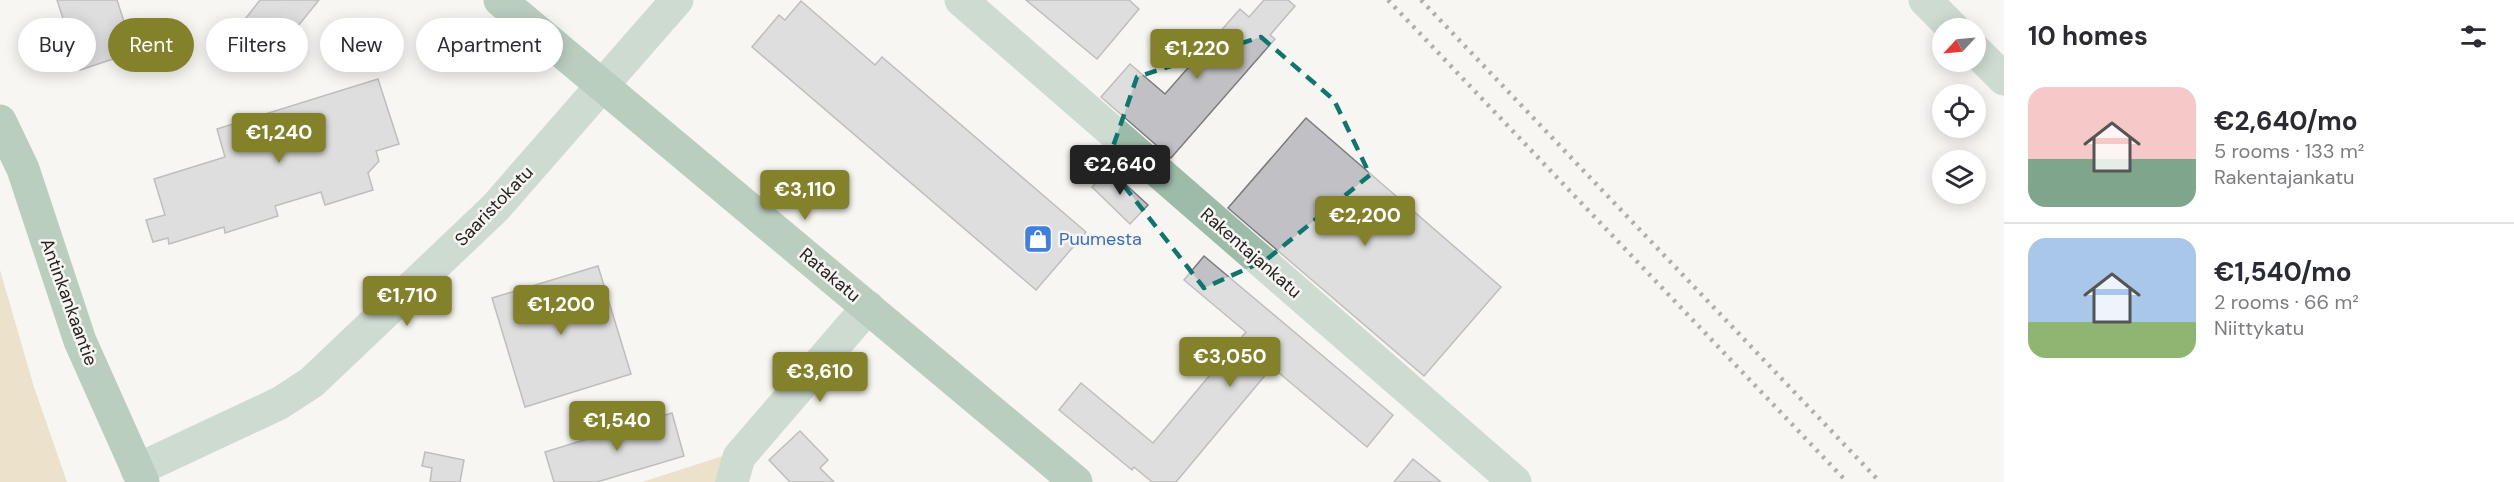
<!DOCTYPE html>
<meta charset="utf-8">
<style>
body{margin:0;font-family:"DM Sans",sans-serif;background:#f2f2f3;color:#2b2b33;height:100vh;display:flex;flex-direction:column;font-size:22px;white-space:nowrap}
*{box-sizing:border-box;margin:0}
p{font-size:20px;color:#7c7c81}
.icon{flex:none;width:33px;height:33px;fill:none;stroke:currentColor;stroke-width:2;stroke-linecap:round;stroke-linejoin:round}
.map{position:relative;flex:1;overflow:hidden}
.panel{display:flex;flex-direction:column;background:#fff;width:510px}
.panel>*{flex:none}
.hud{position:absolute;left:18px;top:18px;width:570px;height:54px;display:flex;gap:12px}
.needle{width:39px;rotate:244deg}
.buttons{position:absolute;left:1932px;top:18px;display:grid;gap:12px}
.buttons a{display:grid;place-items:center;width:54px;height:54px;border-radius:50%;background:#fff;box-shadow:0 3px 15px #0003;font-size:30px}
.price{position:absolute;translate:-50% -51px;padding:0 14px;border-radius:6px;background:#83812a;color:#fff;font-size:20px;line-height:39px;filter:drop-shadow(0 2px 3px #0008)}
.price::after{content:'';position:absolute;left:50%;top:36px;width:18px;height:14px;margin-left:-9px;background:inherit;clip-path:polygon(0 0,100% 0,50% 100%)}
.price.current{background:#222;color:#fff}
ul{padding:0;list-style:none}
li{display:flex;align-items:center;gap:18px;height:150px;padding:0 24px}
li+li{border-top:2px solid #e1e1e2}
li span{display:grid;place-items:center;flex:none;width:168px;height:120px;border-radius:18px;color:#555}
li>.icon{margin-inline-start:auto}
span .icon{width:72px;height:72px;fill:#fffc;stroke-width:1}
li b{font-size:26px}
h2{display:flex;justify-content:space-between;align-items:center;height:72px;padding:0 24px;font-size:26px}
.pill{padding:0 21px;border-radius:27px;background:#fff;box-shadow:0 3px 15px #0003;font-size:21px;line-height:54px}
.pill.current{background:#83812a;color:#fff}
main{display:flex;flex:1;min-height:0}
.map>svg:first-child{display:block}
.green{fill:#dec99d}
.building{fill:#c1c1c5;stroke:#7b7b7e;stroke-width:1.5}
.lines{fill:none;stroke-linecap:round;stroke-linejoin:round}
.street{stroke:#9cbba8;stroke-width:33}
.secondary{stroke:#6f9e83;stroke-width:33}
.rail{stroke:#5c5a59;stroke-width:4.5;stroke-dasharray:3 6;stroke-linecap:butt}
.marked{fill:none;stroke:#0f766e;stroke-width:4.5;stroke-dasharray:12 8;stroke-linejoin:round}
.labels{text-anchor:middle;stroke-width:5;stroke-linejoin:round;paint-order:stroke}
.street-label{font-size:18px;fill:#242322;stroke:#f7f5f2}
.shop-label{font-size:18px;fill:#366cbe;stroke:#f7f5f2;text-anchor:start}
</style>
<main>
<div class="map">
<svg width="2004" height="482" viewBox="0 0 2004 482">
<rect width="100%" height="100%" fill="#f7f5f2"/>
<g class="green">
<path d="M0 270 34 387 67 482H0Z"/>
<path d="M726 455 717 482H642Z"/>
</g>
<g class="building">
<path d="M57 0H117L134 52 80 70Z"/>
<path d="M260 0H319L281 47 246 18Z"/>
<path d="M1026 0H1129L1139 9 1097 59Z"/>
<path d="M1264 0H1288L1295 6 1270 35 1275 39 1171 158 1101 97 1130 64 1165 94 1240 9 1249 17Z"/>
<path d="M801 1 875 65 882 57 1086 232 1036 290 752 47 779 15 785 20Z"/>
<path d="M378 79 399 144 376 151 379 161 368 173 373 190 325 205 321 192 275 206 278 216 225 233 224 227 169 244 168 238 153 242 146 220 165 215 154 179 225 157 217 129Z"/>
<path d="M1306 118 1501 287 1424 376 1228 208Z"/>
<path d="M1109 169 1148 205 1130 224 1092 187Z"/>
<path d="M1204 256 1393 415 1367 447 1272 367 1176 482H1152L1134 467 1132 470 1059 410 1081 383 1153 443 1246 332 1184 280Z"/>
<path d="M598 266 631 374 525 407 492 298Z"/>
<path d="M672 413 684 456 597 482H554L545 452Z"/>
<path d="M800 431 828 460 820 468 834 482H790L769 460Z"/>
<path d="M425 452 464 460 460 482H430L432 468 422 466Z"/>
<path d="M1413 459 1441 482H1394Z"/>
</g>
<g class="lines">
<g class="street">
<path d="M961 0 1515 482"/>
<path d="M1925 0 1953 28"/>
<path d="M1976 51 2004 79"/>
<path d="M137 470 280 403 312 382 495 208 677 0"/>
<path d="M732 482 739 457 868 307"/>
</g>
<g class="secondary">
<path d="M500 0 1076 482"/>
<path d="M0 121 23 169 80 341 143 482"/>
</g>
<g class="rail">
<path d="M1388 0 1847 482"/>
<path d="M1421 0 1880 482"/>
</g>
</g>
<path d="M0 0H2004V482H0ZM1261 37 1334 100 1370 175 1266 260 1204 288 1107 164 1137 77Z" fill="#f7f5f2" fill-opacity=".55" fill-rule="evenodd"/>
<path class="marked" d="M1261 37 1334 100 1370 175 1266 260 1204 288 1107 164 1137 77Z"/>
<defs>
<g id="shop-square" transform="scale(1.5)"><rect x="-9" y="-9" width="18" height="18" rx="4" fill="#3f7fe0" stroke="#f7f5f2"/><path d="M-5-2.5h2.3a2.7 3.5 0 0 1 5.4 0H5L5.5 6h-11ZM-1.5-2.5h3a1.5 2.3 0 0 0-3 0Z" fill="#fff"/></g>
</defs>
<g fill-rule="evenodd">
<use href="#shop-square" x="1038" y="239"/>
</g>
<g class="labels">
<g class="street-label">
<text transform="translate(494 206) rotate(-46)" y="6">Saaristokatu</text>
<text transform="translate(1251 253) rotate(41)" y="6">Rakentajankatu</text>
<text transform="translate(830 275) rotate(40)" y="6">Ratakatu</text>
<text transform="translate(69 302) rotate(70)" y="6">Antinkankaantie</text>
</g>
<g class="shop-label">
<text x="1059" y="245">Puumesta</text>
</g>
</g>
</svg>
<div class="buttons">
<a><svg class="needle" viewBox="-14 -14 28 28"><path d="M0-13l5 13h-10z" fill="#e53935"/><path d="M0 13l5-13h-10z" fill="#7c7c81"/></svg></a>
<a><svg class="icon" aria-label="locate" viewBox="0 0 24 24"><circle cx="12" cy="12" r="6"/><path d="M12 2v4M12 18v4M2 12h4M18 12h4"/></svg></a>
<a><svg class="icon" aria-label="layers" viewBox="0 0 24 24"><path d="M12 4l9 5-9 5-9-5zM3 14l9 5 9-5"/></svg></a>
</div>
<b class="price" style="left:1197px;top:80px">€1,220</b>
<b class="price" style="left:279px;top:164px">€1,240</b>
<b class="price current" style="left:1120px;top:196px">€2,640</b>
<b class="price" style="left:805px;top:221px">€3,110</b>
<b class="price" style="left:1365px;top:247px">€2,200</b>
<b class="price" style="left:407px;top:327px">€1,710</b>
<b class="price" style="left:561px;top:336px">€1,200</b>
<b class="price" style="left:1230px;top:388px">€3,050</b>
<b class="price" style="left:820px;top:403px">€3,610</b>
<b class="price" style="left:617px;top:452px">€1,540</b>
<div class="hud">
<a class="pill">Buy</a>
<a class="pill current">Rent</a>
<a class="pill">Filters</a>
<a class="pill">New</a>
<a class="pill">Apartment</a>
</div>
</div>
<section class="panel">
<h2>10 homes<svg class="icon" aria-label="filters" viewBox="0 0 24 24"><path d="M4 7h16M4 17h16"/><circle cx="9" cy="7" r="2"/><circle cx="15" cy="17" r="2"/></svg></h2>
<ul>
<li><span style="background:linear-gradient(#f6c9c9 60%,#7fa58c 0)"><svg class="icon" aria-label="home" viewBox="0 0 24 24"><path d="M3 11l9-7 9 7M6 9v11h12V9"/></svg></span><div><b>€2,640/mo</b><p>5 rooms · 133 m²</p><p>Rakentajankatu</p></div></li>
<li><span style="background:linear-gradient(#a9c7e8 70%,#8fb573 0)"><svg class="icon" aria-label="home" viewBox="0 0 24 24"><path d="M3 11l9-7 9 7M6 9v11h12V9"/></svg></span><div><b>€1,540/mo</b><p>2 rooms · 66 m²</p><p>Niittykatu</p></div></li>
</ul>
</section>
</main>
